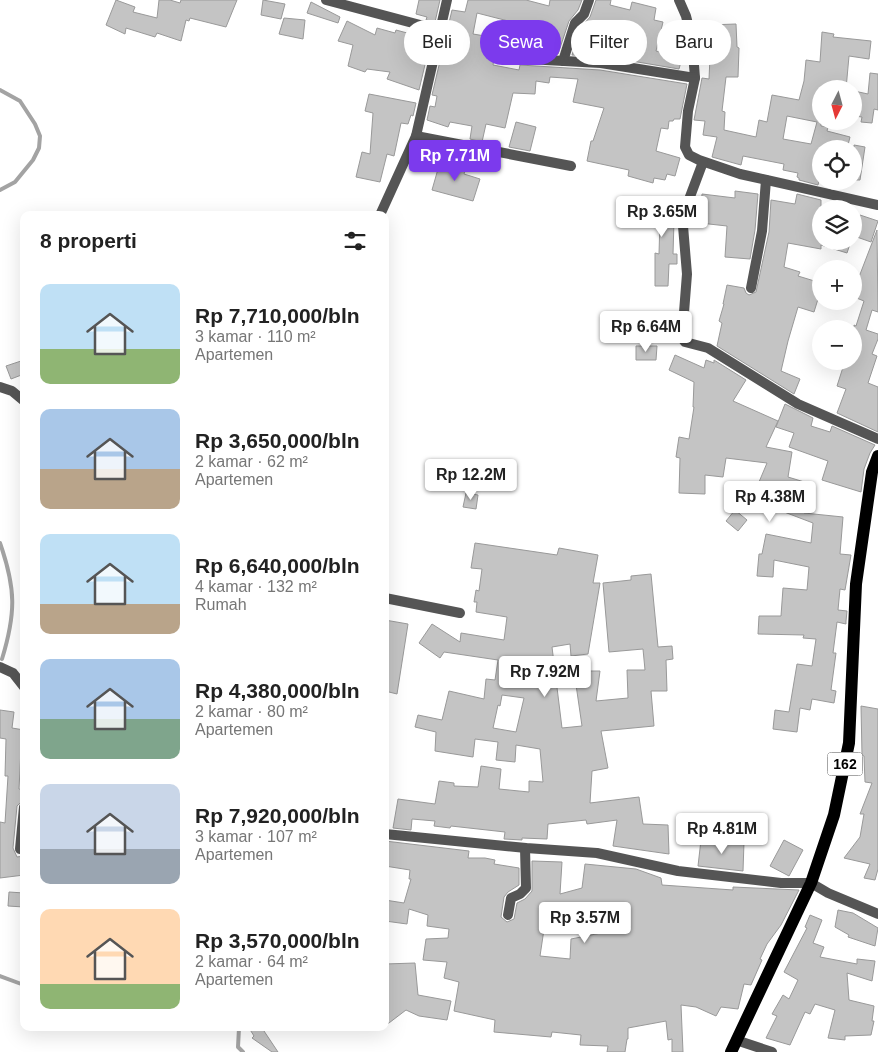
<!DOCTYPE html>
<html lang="id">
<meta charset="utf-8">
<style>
body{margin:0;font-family:Helvetica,sans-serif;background:#f2f2f2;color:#222;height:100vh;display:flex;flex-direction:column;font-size:19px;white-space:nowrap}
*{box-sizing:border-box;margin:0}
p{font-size:16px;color:#767676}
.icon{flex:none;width:28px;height:28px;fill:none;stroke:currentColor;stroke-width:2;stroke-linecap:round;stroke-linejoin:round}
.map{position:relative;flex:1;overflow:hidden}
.panel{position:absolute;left:20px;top:211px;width:369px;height:820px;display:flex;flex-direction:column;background:#fff;border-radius:10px;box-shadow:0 5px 20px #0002}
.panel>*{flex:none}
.banner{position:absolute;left:404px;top:20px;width:399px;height:45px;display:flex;gap:10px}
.needle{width:32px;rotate:186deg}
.controls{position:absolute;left:812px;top:80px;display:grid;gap:10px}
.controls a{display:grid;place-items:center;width:50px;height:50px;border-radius:50%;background:#fff;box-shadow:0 5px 20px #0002;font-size:25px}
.price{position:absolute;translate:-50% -42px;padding:0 11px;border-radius:5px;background:#fff;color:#222;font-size:16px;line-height:32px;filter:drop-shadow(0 1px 2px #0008)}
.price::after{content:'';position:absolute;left:50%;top:30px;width:15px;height:11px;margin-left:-8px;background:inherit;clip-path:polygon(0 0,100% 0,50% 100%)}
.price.on{background:#7c3aed;color:#fff}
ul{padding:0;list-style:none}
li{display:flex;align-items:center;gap:15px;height:125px;padding:0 20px}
li span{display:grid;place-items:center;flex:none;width:140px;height:100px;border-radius:10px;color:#555}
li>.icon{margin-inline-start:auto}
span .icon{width:60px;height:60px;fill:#fffc;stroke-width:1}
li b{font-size:21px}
h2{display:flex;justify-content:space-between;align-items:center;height:60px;padding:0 20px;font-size:21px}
.pill{padding:0 18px;border-radius:22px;background:#fff;box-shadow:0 5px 20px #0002;font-size:18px;line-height:45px}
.pill.on{background:#7c3aed;color:#fff}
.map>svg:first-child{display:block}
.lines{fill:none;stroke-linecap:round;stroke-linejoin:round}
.stream{stroke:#a3a3a3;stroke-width:4}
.building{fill:#c4c4c4;stroke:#999;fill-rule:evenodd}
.minor{stroke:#555;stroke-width:10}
.primary{stroke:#000;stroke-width:12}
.labels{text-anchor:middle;stroke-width:5;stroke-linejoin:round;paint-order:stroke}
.shield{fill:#fff;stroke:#4c4c4c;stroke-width:1}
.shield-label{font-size:14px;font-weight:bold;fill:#000}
</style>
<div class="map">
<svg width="878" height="1052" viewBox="0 0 878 1052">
<rect width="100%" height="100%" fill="#fff"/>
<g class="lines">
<g class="stream">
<path d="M0 90 20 101 35 124 40 136 39 148 33 160 15 182 0 190"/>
<path d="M0 543C16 589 16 613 2 659"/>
<path d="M0 976 24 985"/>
<path d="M239 1028 238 1047 243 1052"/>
</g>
</g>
<g class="building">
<path d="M116 0 135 7 133 12 157 18 159 0H170L180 3 181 0H237L226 27 190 18 189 21 186 20 181 41 157 33 155 37 126 28 125 34 106 25Z"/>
<path d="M263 0 285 4 281 19 261 15Z"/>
<path d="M419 0H440L435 22 426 20 427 17 416 14Z"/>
<path d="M468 0H526L549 6 550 0H582L578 10 569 21 558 54 522 52 523 42 556 47 559 34 477 13 473 34 497 38 493 65 519 70 520 65 600 70 687 84 680 119H674L673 121H669L668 129 661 128 656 151 680 158 675 176 667 174 665 180 654 178 653 183 628 176 629 170 587 161 591 141H593L604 108 573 102 578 79 550 77 549 83 536 81 535 94 513 93 505 128 486 124 482 142 470 139 472 126 450 122 448 127 427 120 430 106 435 107 437 96 432 95 452 10 465 12Z"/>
<path d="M596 0H611L610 5 630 10 632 2 656 8 654 20 663 22 656 51 682 58 679 69 602 56 572 55 581 27 590 17Z"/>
<path d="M311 2 340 17 338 23 307 13Z"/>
<path d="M284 18 305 20 303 39 279 34Z"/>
<path d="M347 21 375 35 377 28 395 33 396 30 422 37 423 33 432 35 419 90 387 79 390 72 367 69 365 72 348 66 353 45 338 41Z"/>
<path d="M736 24 737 47 739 48 738 77H726L722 111 725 112 724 130 756 137 759 120 767 122 772 95 799 100 804 81 806 60 820 62 822 32 834 34 833 37 871 41 869 59 849 56 846 89H821V126L828 127 827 131 850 137 847 149H821V173L818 185 799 180V178L797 177 798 173 783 170 784 164 743 156 741 165 712 157 717 137 703 135 705 121 694 120 702 78 709 79 710 57H708L709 25ZM787 116 817 122 811 144 783 139Z"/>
<path d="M870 73 878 74V110L874 109 872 123 861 122 862 117 854 116V91L868 94Z"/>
<path d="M369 94 416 103 413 116 411 115 408 124 401 123 394 156 387 154 380 182 356 177 362 152 370 154 373 113 365 111Z"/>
<path d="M516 122 536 127 530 151 509 147Z"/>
<path d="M854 145 865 147 860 180H854Z"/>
<path d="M440 162 465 170 464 174 480 179 473 201 432 190Z"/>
<path d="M735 191 758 194 755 230 750 259 725 257 727 226 700 223 702 194 735 198Z"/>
<path d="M797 194 821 200V241H851L847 253 821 245V249L788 243 784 267 800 272 798 276 821 283V300L818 299 814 312 798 307 788 341 781 371 800 379 794 394 717 346 722 323 719 321 724 304H723L727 285 744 288 746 293 749 295 756 292 769 232 771 200 795 204Z"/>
<path d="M633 205 662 207V205L678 206 677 221H674L673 254H677V264H669L668 286H655V253L659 254 660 219 632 217Z"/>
<path d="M860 215 878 221 871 242 854 236Z"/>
<path d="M877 230 878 312 872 310 866 330 878 334V339L872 354 877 356 868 383 878 387V432L837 413 846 389 837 386 845 361H854V325L856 326 864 301 854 297V290Z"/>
<path d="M636 346H657L656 360H636Z"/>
<path d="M675 355 704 368 706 360 714 363V360L746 380 733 401 778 421 766 447 792 452 788 477 814 485 804 513 843 517 840 554 851 555 845 590 840 589 838 610 847 611 846 621V624L837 622 833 653H836L831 690 836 691 834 703 812 699 810 710 800 708 797 732 773 729 775 710 789 712 797 664 812 666 816 639 803 638 804 635 758 634 759 616H781L783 588 807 590 809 567 774 560 773 577 757 576 759 554H762L766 534 811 543 813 523 779 510 786 493 759 482 767 463 726 458 723 477 705 475V494L679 493 680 458 676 457 679 437 689 439 694 407H693L694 382 669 370Z"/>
<path d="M24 360V374L11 379 6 366Z"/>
<path d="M785 404 813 418 811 426 830 432 832 426 875 445 870 453 864 469 861 492 822 480 828 461 789 447 794 433 776 427Z"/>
<path d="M466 493 478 495 476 509 463 507Z"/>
<path d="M735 510 747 520 738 531 726 521Z"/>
<path d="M475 543 557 555 559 548 598 555 593 583H600L588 654 571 656 570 644 552 647 562 728 582 726 574 671H600L596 701 628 698 627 670H645L643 649 609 652 603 583 631 580V576L651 574 658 647 672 646 673 659 666 660 667 691H651L654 726 601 731 608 768 592 771 590 803 639 797 643 824 668 825 669 854 613 846 617 820 587 824 586 820 548 824 547 839 522 838V840L504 839 505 832 451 826 450 828 434 826 435 821 412 819 411 830 393 828 398 799 435 804 439 781 454 783V786L478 787 481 766 501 769 499 789 529 792V781L543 782 540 749 516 745 515 762 496 760 498 742 475 739 473 757 435 751 436 732 415 727 418 715 442 720 449 691 484 699 486 679 495 680 498 660 444 652 440 658 419 643 432 624 460 642 461 633 504 640 507 617 476 612 477 602H474L476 590 479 591 482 569 471 568ZM502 695 524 698 516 732 493 728 498 705 500 706Z"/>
<path d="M385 620 408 624 397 694 385 691Z"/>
<path d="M861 706 878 709V869L875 880 864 878 870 864 844 858 860 837 864 814H860L872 783 865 782 864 756 862 755Z"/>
<path d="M0 710 14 712 12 728 24 730V750L21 749 19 789 23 790 22 801 17 806 13 848 17 857 24 856V875L0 878V822L5 823 8 776H5L6 739 0 738Z"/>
<path d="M701 840 744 842 743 871 698 866Z"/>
<path d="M784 840 803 850 789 876 770 866Z"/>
<path d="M385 841 469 851 468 858H485L495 860 494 864 519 868V885L508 892 504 897 501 917 507 922 514 919 517 903 525 899 532 891V861L562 862 560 894 582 888 585 864 636 869 661 878 662 885 733 890V887L799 890 781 925 767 944 760 959 762 960 751 985 744 984 738 1009 721 1007 716 1016 696 1007 681 1005 683 1052H672V1039L668 1040 666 1021 628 1028V1039H627L625 1052H607L608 1046 580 1045 581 1035 552 1032 551 1037 494 1032 495 1020 454 1011 459 982 444 978 447 962 423 960 426 939 448 938 449 929 427 926 428 915 409 909 407 924 385 921V900L404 903 411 879H409L410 870 385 866ZM546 916 570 920 631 927 571 939 570 959 540 956Z"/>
<path d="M9 892 24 893V907L8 906Z"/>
<path d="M838 910 853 913 878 928 875 946 848 937 849 935 835 927Z"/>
<path d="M810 915 822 920 813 943 824 947 820 957 857 964V959L875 961 872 981 847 973 849 1000 874 1006 872 1021H874L871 1035 845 1036V1040L828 1038 835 1010 815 1004 810 1014 805 1012 790 1045 766 1038 777 1016 772 1014 783 995 789 999 798 980 784 972 807 928 805 927Z"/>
<path d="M415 963 418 995 451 1001 447 1020 419 1016 406 1010 385 1026V964Z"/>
<path d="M249 1028H262L278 1052H272L252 1038 254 1036Z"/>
</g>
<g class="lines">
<g class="minor">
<path d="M326 0 439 30"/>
<path d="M679 0 686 16 692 40 695 78 688 111 685 147 689 155 699 160 740 174 878 205"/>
<path d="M509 58 601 63 695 78"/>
<path d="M563 61 575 23 584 14 589 0"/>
<path d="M416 136 571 166"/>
<path d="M703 162 688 202 683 226 687 274 682 338 685 342 708 348 798 404 878 439"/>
<path d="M380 215 416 136 447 0"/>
<path d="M751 288 762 231 766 180"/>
<path d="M0 387 12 391 24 401"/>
<path d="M385 598 460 613"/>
<path d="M0 667 13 673 24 687"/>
<path d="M385 834 526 848 597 853 678 871 781 883H811L828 893 878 914"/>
<path d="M20 849 24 807"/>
<path d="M508 915 511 898 520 894 526 888 525 848"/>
<path d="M736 1040 772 1052"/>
</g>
<path class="primary" d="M731 1052 811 883 834 815 849 743 856 584 872 472 878 456"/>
</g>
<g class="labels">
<rect class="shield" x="827.5" y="752.5" width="35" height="23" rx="4"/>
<g class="shield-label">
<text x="845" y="769">162</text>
</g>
</g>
</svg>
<div class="controls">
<a><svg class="needle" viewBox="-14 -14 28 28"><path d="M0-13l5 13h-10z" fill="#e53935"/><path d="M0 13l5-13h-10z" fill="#767676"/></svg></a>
<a><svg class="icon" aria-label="locate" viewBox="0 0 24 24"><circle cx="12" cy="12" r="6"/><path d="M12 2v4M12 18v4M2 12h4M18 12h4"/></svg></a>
<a><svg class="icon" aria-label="layers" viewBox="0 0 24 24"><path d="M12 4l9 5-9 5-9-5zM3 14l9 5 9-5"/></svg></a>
<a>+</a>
<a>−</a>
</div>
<b class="price on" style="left:455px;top:182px">Rp 7.71M</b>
<b class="price" style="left:662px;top:238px">Rp 3.65M</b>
<b class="price" style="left:646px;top:353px">Rp 6.64M</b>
<b class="price" style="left:471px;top:501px">Rp 12.2M</b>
<b class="price" style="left:770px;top:523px">Rp 4.38M</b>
<b class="price" style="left:545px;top:698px">Rp 7.92M</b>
<b class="price" style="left:722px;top:855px">Rp 4.81M</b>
<b class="price" style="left:585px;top:944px">Rp 3.57M</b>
<div class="banner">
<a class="pill">Beli</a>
<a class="pill on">Sewa</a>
<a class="pill">Filter</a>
<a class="pill">Baru</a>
</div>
<section class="panel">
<h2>8 properti<svg class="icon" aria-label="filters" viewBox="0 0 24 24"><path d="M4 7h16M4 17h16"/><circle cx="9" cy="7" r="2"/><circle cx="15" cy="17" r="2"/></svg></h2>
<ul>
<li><span style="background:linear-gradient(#bfe0f5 65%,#8fb573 0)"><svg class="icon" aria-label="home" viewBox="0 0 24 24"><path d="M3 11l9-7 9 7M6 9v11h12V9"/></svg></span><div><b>Rp 7,710,000/bln</b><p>3 kamar · 110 m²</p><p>Apartemen</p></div></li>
<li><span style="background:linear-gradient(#a9c7e8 60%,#b9a48a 0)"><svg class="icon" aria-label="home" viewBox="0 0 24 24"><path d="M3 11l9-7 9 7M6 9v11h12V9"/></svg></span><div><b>Rp 3,650,000/bln</b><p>2 kamar · 62 m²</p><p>Apartemen</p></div></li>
<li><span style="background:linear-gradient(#bfe0f5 70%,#b9a48a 0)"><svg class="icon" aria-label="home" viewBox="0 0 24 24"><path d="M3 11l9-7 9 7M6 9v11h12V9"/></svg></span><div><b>Rp 6,640,000/bln</b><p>4 kamar · 132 m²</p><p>Rumah</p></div></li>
<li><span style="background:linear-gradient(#a9c7e8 60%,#7fa58c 0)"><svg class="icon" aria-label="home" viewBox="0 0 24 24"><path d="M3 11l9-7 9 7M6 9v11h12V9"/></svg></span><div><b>Rp 4,380,000/bln</b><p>2 kamar · 80 m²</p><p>Apartemen</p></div></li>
<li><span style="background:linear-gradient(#c9d6e8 65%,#9aa5b1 0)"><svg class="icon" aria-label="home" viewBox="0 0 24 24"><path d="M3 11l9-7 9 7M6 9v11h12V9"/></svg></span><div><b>Rp 7,920,000/bln</b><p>3 kamar · 107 m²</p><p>Apartemen</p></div></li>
<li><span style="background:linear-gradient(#ffd9b3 75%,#8fb573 0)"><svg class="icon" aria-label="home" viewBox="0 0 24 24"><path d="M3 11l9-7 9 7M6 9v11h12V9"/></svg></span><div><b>Rp 3,570,000/bln</b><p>2 kamar · 64 m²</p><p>Apartemen</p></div></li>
</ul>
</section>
</div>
